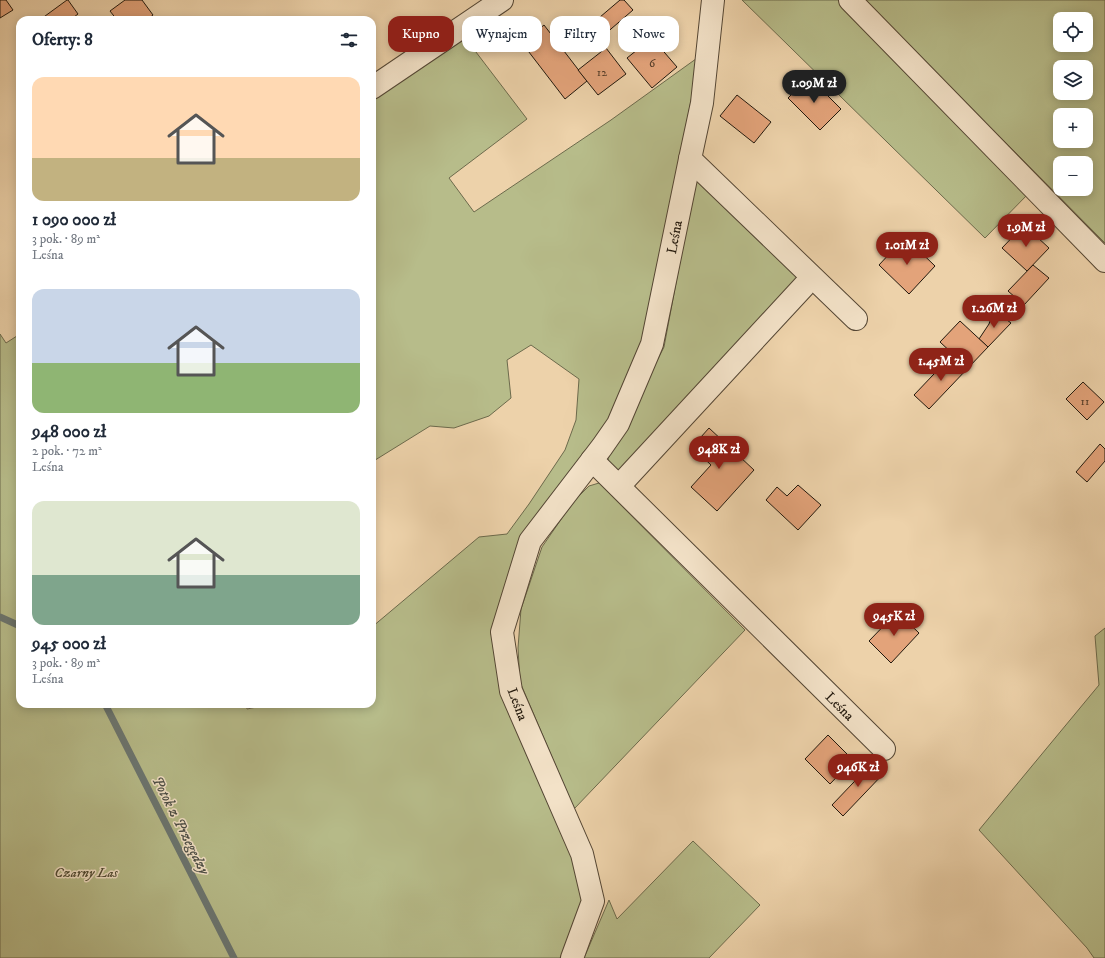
<!DOCTYPE html>
<html lang="pl">
<meta charset="utf-8">
<style>
body{margin:0;font-family:"IM FELL DW Pica",serif;background:#f2f2f3;color:#1f2937;height:100vh;display:flex;flex-direction:column;font-size:15px;white-space:nowrap}
*{box-sizing:border-box;margin:0}
p{font-size:13px;color:#747a83}
.icon{flex:none;width:22px;height:22px;fill:none;stroke:currentColor;stroke-width:2;stroke-linecap:round;stroke-linejoin:round}
.map{position:relative;flex:1;overflow:hidden}
.side{position:absolute;left:16px;top:16px;width:360px;height:692px;display:flex;flex-direction:column;background:#fff;border-radius:12px;box-shadow:0 2px 10px #0003}
.side>*{flex:none}
.hud{position:absolute;left:388px;top:16px;width:380px;height:36px;display:flex;gap:8px}
.tools{position:absolute;left:1053px;top:12px;display:grid;gap:8px}
.tools a{display:grid;place-items:center;width:40px;height:40px;border-radius:8px;background:#fff;box-shadow:0 2px 10px #0003;font-size:20px}
.price{position:absolute;translate:-50% -34px;padding:0 9px;border-radius:14px;background:#8f2418;color:#fff;font-size:13px;line-height:26px;filter:drop-shadow(0 1px 2px #0008)}
.price::after{content:'';position:absolute;left:50%;top:24px;width:12px;height:9px;margin-left:-6px;background:inherit;clip-path:polygon(0 0,100% 0,50% 100%)}
.price.on{background:#222;color:#fff}
ul{padding:0;list-style:none}
li{display:grid;align-content:center;gap:8px;height:212px;padding:0 16px}
li span{display:grid;place-items:center;height:124px;border-radius:12px;color:#555}
li>.icon{margin-inline-start:auto}
span .icon{width:72px;height:72px;fill:#fffc;stroke-width:1}
li b{font-size:17px}
h2{display:flex;justify-content:space-between;align-items:center;height:48px;padding:0 16px;font-size:17px}
.chip{padding:0 14px;border-radius:12px;background:#fff;box-shadow:0 2px 10px #0003;font-size:14px;line-height:36px}
.chip.on{background:#8f2418;color:#fff}
.map>svg:first-child{display:block}
.green{fill:#b7bc8a;stroke:#6c6a4c;fill-rule:evenodd}
.lines{fill:none;stroke-linecap:round;stroke-linejoin:round}
.stream{stroke:#6b7671;stroke-width:7}
.building{fill:#e3a37a;stroke:#21180d}
.minor-casing{stroke:#544634;stroke-width:24}
.minor{stroke:#f3e2c8;stroke-width:22}
.labels{text-anchor:middle;stroke-width:3;stroke-linejoin:round;paint-order:stroke}
.number-label{font-size:12px;fill:#523b28}
.street-label{font-size:14px;fill:#21180d;stroke:#f3e2c8}
.park-label{font-size:14px;font-style:italic;fill:#4e4932;stroke:#f3e2c8}
.water-label{font-size:15px;font-style:italic;fill:#4c4f47;stroke:#f3e2c8}
</style>
<div class="map">
<svg width="1105" height="958" viewBox="0 0 1105 958">
<rect width="100%" height="100%" fill="#edd2aa"/>
<filter id="stains"><feTurbulence type="fractalNoise" baseFrequency=".005" numOctaves="4"/><feColorMatrix values="0 0 0 0 .2 0 0 0 0 .09 0 0 0 0 .02 0 0 0 .5 -.17"/></filter>
<radialGradient id="worn" r=".72"><stop offset=".6" stop-color="#630" stop-opacity="0"/><stop offset="1" stop-color="#630" stop-opacity=".3"/></radialGradient>
<g class="green">
<path d="M742 0H839L1029 193 985 238Z"/>
<path d="M864 0H1105V243ZM1060 19H1086V45H1060ZM1060 67H1086V93H1060ZM1060 115H1086V141H1060ZM1060 163H1086V189H1060Z"/>
<path d="M463 35 527 119 449 178 474 212 611 120 700 56 650 305 641 346 614 414 581 460 491 634 574 856 584 899 570 939 560 958H0V334L6 343 20 334V704H246L247 709 271 704H372V627L479 537 507 534 529 504 565 450 576 420 579 379 531 345 507 360 511 398 489 416 454 428 430 426 372 462V99Z"/>
<path d="M696 176 800 276 619 470H610L608 459 620 433 664 347Z"/>
<path d="M599 483 745 630 574 809 520 682 518 648 521 609 542 547 573 502 589 486Z"/>
<path d="M1105 628V958H1094L1087 948 979 830 1099 685 1095 636Z"/>
<path d="M693 841 760 905 709 958H584L609 900 617 919Z"/>
</g>
<g class="lines">
<g class="stream">
<path d="M0 617 20 626"/>
<path d="M105 704 234 958"/>
</g>
</g>
<g class="building">
<path d="M0 0H6L13 10 0 18Z"/>
<path d="M67 0H68L78 14 70 20H42L41 19Z"/>
<path d="M125 0H142L153 15 147 20H117L110 11Z"/>
<path d="M620 0H624L633 10 604 35 593 23Z"/>
<path d="M544 25 587 81 565 99 522 43Z"/>
<path d="M652 38 677 67 652 88 627 58Z"/>
<path d="M606 48 626 74 598 95 578 70Z"/>
<path d="M809 77 841 109 820 130 788 98Z"/>
<path d="M737 95 771 122 754 143 720 116Z"/>
<path d="M1024 225 1049 248 1027 271 1002 248Z"/>
<path d="M905 237 935 266 909 294 879 265Z"/>
<path d="M1033 265 1049 278 1024 305 1008 291Z"/>
<path d="M994 310 1011 323 988 347 979 339 989 324Z"/>
<path d="M960 321 988 347 968 368 940 342Z"/>
<path d="M953 354 968 368 929 409 914 395Z"/>
<path d="M1083 382 1104 402 1087 420 1066 399Z"/>
<path d="M709 428 754 470 717 511 691 487 711 465 692 447Z"/>
<path d="M1100 444 1105 449V461L1087 482 1076 472Z"/>
<path d="M798 485 821 505 798 530 766 500 777 487 787 496Z"/>
<path d="M897 612 919 633 891 663 869 641Z"/>
<path d="M828 735 853 760 830 784 805 759Z"/>
<path d="M874 761 885 772 843 816 832 805Z"/>
</g>
<g class="lines">
<g class="minor-casing">
<g id="minor">
<path d="M850 0 1105 261"/>
<path d="M372 88 502 0"/>
<path d="M690 159 856 319"/>
<path d="M592 460 884 749"/>
<path d="M619 486 804 286"/>
<path d="M572 958 593 901 582 854 511 691 502 632 530 541 602 447 618 424 652 344 690 159 702 103 713 0"/>
</g>
</g>
<use href="#minor" class="minor"/>
</g>
<g class="labels">
<g class="number-label">
<text x="652" y="67">6</text>
<text x="602" y="76">12</text>
<text x="1085" y="405">11</text>
</g>
<g class="street-label">
<text transform="translate(674 237) rotate(-79)" y="5">Leśna</text>
<text transform="translate(518 704) rotate(69)" y="5">Leśna</text>
<text transform="translate(840 706) rotate(45)" y="5">Leśna</text>
</g>
<g class="park-label">
<text x="86" y="877">Czarny Las</text>
</g>
<g class="water-label">
<text transform="translate(181 825) rotate(63)" y="5">Potok z Przegędzy</text>
</g>
</g>
<rect width="100%" height="100%" filter="url(#stains)"/>
<rect width="100%" height="100%" fill="url(#worn)"/>
</svg>
<div class="tools">
<a><svg class="icon" aria-label="locate" viewBox="0 0 24 24"><circle cx="12" cy="12" r="6"/><path d="M12 2v4M12 18v4M2 12h4M18 12h4"/></svg></a>
<a><svg class="icon" aria-label="layers" viewBox="0 0 24 24"><path d="M12 4l9 5-9 5-9-5zM3 14l9 5 9-5"/></svg></a>
<a>+</a>
<a>−</a>
</div>
<b class="price on" style="left:814px;top:104px">1.09M zł</b>
<b class="price" style="left:1026px;top:248px">1.9M zł</b>
<b class="price" style="left:907px;top:266px">1.01M zł</b>
<b class="price" style="left:994px;top:329px">1.26M zł</b>
<b class="price" style="left:941px;top:382px">1.45M zł</b>
<b class="price" style="left:719px;top:470px">948K zł</b>
<b class="price" style="left:894px;top:637px">945K zł</b>
<b class="price" style="left:858px;top:788px">946K zł</b>
<div class="hud">
<a class="chip on">Kupno</a>
<a class="chip">Wynajem</a>
<a class="chip">Filtry</a>
<a class="chip">Nowe</a>
</div>
<section class="side">
<h2>Oferty: 8<svg class="icon" aria-label="filters" viewBox="0 0 24 24"><path d="M4 7h16M4 17h16"/><circle cx="9" cy="7" r="2"/><circle cx="15" cy="17" r="2"/></svg></h2>
<ul>
<li><span style="background:linear-gradient(#ffd9b3 65%,#c2b280 0)"><svg class="icon" aria-label="home" viewBox="0 0 24 24"><path d="M3 11l9-7 9 7M6 9v11h12V9"/></svg></span><div><b>1 090 000 zł</b><p>3 pok. · 89 m²</p><p>Leśna</p></div></li>
<li><span style="background:linear-gradient(#c9d6e8 60%,#8fb573 0)"><svg class="icon" aria-label="home" viewBox="0 0 24 24"><path d="M3 11l9-7 9 7M6 9v11h12V9"/></svg></span><div><b>948 000 zł</b><p>2 pok. · 72 m²</p><p>Leśna</p></div></li>
<li><span style="background:linear-gradient(#dfe7d0 60%,#7fa58c 0)"><svg class="icon" aria-label="home" viewBox="0 0 24 24"><path d="M3 11l9-7 9 7M6 9v11h12V9"/></svg></span><div><b>945 000 zł</b><p>3 pok. · 89 m²</p><p>Leśna</p></div></li>
</ul>
</section>
</div>
